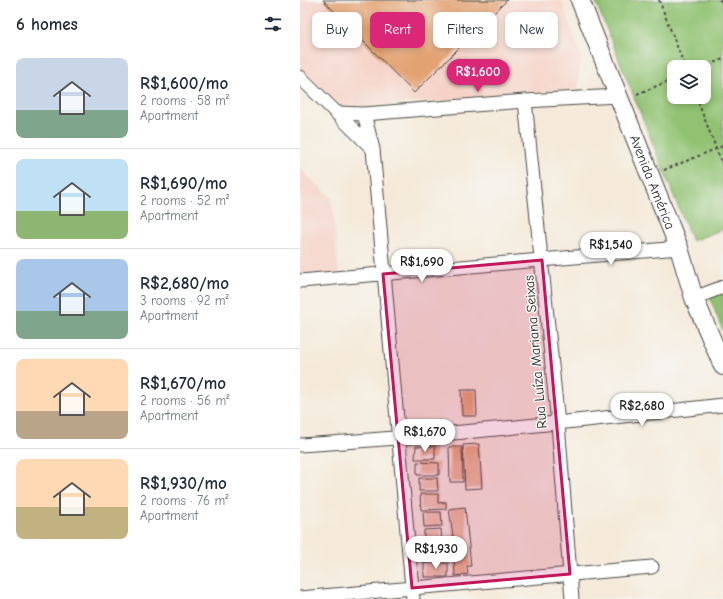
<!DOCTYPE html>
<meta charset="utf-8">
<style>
body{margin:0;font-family:"Comic Neue",sans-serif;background:#f2f2f3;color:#1f2937;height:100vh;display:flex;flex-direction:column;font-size:15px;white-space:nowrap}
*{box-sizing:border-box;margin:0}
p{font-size:13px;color:#747a83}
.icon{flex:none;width:22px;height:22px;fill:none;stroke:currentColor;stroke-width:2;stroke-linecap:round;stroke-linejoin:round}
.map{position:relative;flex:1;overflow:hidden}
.panel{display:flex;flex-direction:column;background:#fff;width:300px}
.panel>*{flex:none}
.guide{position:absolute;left:12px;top:12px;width:351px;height:36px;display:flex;gap:8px}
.buttons{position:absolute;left:367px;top:60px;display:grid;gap:8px}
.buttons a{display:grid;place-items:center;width:44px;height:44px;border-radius:8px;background:#fff;box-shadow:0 2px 6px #0003;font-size:20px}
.price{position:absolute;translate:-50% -34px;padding:0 9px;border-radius:14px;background:#fff;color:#222;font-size:13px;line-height:26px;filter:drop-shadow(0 1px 2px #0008)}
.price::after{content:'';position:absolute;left:50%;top:24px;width:12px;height:9px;margin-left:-6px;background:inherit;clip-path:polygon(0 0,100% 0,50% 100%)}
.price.selected{background:#db2777;color:#fff}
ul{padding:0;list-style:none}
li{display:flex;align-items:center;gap:12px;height:100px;padding:0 16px}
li+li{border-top:1px solid #e0e1e3}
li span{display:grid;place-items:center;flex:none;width:112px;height:80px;border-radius:8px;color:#555}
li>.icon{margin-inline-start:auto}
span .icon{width:48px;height:48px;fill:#fffc;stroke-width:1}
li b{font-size:17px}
h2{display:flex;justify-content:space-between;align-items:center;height:48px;padding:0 16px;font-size:17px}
.pill{padding:0 14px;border-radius:8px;background:#fff;box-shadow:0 2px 6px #0003;font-size:14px;line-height:36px}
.pill.selected{background:#db2777;color:#fff}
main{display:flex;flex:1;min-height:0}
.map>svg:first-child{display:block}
.built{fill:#f6d1c6}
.green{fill:#91c272;stroke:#5e764e;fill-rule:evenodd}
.building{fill:#e3a272}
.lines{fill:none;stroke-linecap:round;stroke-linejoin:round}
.street-casing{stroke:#494845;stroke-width:15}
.secondary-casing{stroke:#494845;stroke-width:20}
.path{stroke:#494845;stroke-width:2;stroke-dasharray:3 3;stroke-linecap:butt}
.street{stroke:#fff;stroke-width:13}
.secondary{stroke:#fff;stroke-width:18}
.marked{fill:#c2185b;fill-opacity:0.2;stroke:#c2185b;stroke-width:3;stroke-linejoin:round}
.labels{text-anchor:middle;stroke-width:3;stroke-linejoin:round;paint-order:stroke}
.street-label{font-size:14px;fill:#2b2b2b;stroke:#f6f6f2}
</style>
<main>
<section class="panel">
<h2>6 homes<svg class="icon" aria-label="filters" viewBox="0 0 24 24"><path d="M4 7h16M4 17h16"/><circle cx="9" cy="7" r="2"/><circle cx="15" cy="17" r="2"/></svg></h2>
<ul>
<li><span style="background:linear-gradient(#c9d6e8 65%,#7fa58c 0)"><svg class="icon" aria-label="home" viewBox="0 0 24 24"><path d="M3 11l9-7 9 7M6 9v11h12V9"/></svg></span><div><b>R$1,600/mo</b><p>2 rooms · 58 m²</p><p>Apartment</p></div></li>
<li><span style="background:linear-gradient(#bfe0f5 65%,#8fb573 0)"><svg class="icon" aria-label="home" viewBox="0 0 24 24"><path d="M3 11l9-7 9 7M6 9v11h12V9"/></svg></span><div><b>R$1,690/mo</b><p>2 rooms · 52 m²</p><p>Apartment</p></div></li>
<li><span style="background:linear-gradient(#a9c7e8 65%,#7fa58c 0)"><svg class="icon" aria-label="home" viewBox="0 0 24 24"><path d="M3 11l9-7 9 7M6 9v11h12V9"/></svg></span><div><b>R$2,680/mo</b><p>3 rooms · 92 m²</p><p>Apartment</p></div></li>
<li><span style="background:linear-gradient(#ffd9b3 65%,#b9a48a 0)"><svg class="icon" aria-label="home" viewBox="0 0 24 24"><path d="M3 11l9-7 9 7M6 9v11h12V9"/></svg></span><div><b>R$1,670/mo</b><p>2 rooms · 56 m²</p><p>Apartment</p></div></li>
<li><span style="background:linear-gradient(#ffd9b3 60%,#c2b280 0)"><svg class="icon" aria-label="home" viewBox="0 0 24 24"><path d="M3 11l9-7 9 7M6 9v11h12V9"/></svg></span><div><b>R$1,930/mo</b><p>2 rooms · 76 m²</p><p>Apartment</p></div></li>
</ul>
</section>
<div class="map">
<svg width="423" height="599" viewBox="0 0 423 599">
<rect width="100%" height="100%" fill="#f6f6f2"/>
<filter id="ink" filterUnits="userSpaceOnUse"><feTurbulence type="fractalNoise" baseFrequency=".025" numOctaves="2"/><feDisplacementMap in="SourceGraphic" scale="8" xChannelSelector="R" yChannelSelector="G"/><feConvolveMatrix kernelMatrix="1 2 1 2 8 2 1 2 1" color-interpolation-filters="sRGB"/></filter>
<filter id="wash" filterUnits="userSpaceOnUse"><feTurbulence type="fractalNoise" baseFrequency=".012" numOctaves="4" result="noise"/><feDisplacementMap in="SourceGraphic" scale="16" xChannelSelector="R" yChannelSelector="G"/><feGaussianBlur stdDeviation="0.9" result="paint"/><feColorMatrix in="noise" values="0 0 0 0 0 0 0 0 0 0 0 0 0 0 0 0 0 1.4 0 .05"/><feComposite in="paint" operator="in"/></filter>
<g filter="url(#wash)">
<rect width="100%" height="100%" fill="#f5eada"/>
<g class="built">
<path d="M0 0H262L281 56 278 89 142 101 105 103 50 111 42 109 0 69Z"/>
<path d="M0 168 32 199 39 275 0 278Z"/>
</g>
<g class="green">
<path d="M295 0H423V229L392 241ZM374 67H404V97H374Z"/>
<path d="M423 292V331L410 298Z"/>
</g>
<g id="blocks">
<g class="building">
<path d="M23 0H207L114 93Z"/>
<path d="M161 390H176L177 416H162Z"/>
<path d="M179 444 182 488 165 489 163 445Z"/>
<path d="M116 446H135V459H115Z"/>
<path d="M149 447H162L163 482H150Z"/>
<path d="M117 462 139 463V475H117Z"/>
<path d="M119 478H137L138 491H119Z"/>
<path d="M120 494H138V503L146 502V509L121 510Z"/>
<path d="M165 507 171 566H167L168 574 155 576 154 560 123 562 122 546 143 545V554H148L147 544 154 543 149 509Z"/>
<path d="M123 512H141L142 526 124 527Z"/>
<path d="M141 529 142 543H124V530Z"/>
<rect x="124" y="563" width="24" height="14"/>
</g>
</g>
</g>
<g filter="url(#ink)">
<use href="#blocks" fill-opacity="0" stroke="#494845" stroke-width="1"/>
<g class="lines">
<g class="street-casing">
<g id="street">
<path d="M0 77 72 148"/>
<path d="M225 101 258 424 272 599"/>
<path d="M38 113 64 114 225 101 318 96"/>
<path d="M64 114 73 149 113 599"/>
<path d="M0 281 379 248"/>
<path d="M394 298 423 287"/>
<path d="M0 445C142 436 282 421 423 405"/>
<path d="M0 598 352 567"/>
</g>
</g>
<g class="secondary-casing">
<g id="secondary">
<path id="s1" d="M280 0 379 248 394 298 423 366"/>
</g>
</g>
<g class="path">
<path d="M359 0 385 67"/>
<path d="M419 0 423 1"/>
<path d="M403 67 423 59"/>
<path d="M337 94 374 79"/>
<path d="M396 97 423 166"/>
<path d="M364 170 423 146"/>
</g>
<use href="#street" class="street"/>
<use href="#secondary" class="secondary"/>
</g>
</g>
<path class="marked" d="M242 260 270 574 112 588 83 274Z"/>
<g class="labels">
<g class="street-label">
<text dy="5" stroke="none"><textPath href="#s1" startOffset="196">Avenida América</textPath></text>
<text transform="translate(235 352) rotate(-95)" y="5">Rua Luíza Mariana Seixas</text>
</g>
</g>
</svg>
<div class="buttons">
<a><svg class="icon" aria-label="layers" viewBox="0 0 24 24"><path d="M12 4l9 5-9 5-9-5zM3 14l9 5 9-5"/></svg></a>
</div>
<b class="price selected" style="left:178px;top:93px">R$1,600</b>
<b class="price" style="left:311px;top:266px">R$1,540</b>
<b class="price" style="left:122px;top:283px">R$1,690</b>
<b class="price" style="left:342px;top:427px">R$2,680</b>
<b class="price" style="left:125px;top:453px">R$1,670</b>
<b class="price" style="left:136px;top:570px">R$1,930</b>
<div class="guide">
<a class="pill">Buy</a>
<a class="pill selected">Rent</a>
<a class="pill">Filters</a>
<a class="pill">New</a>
</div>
</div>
</main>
